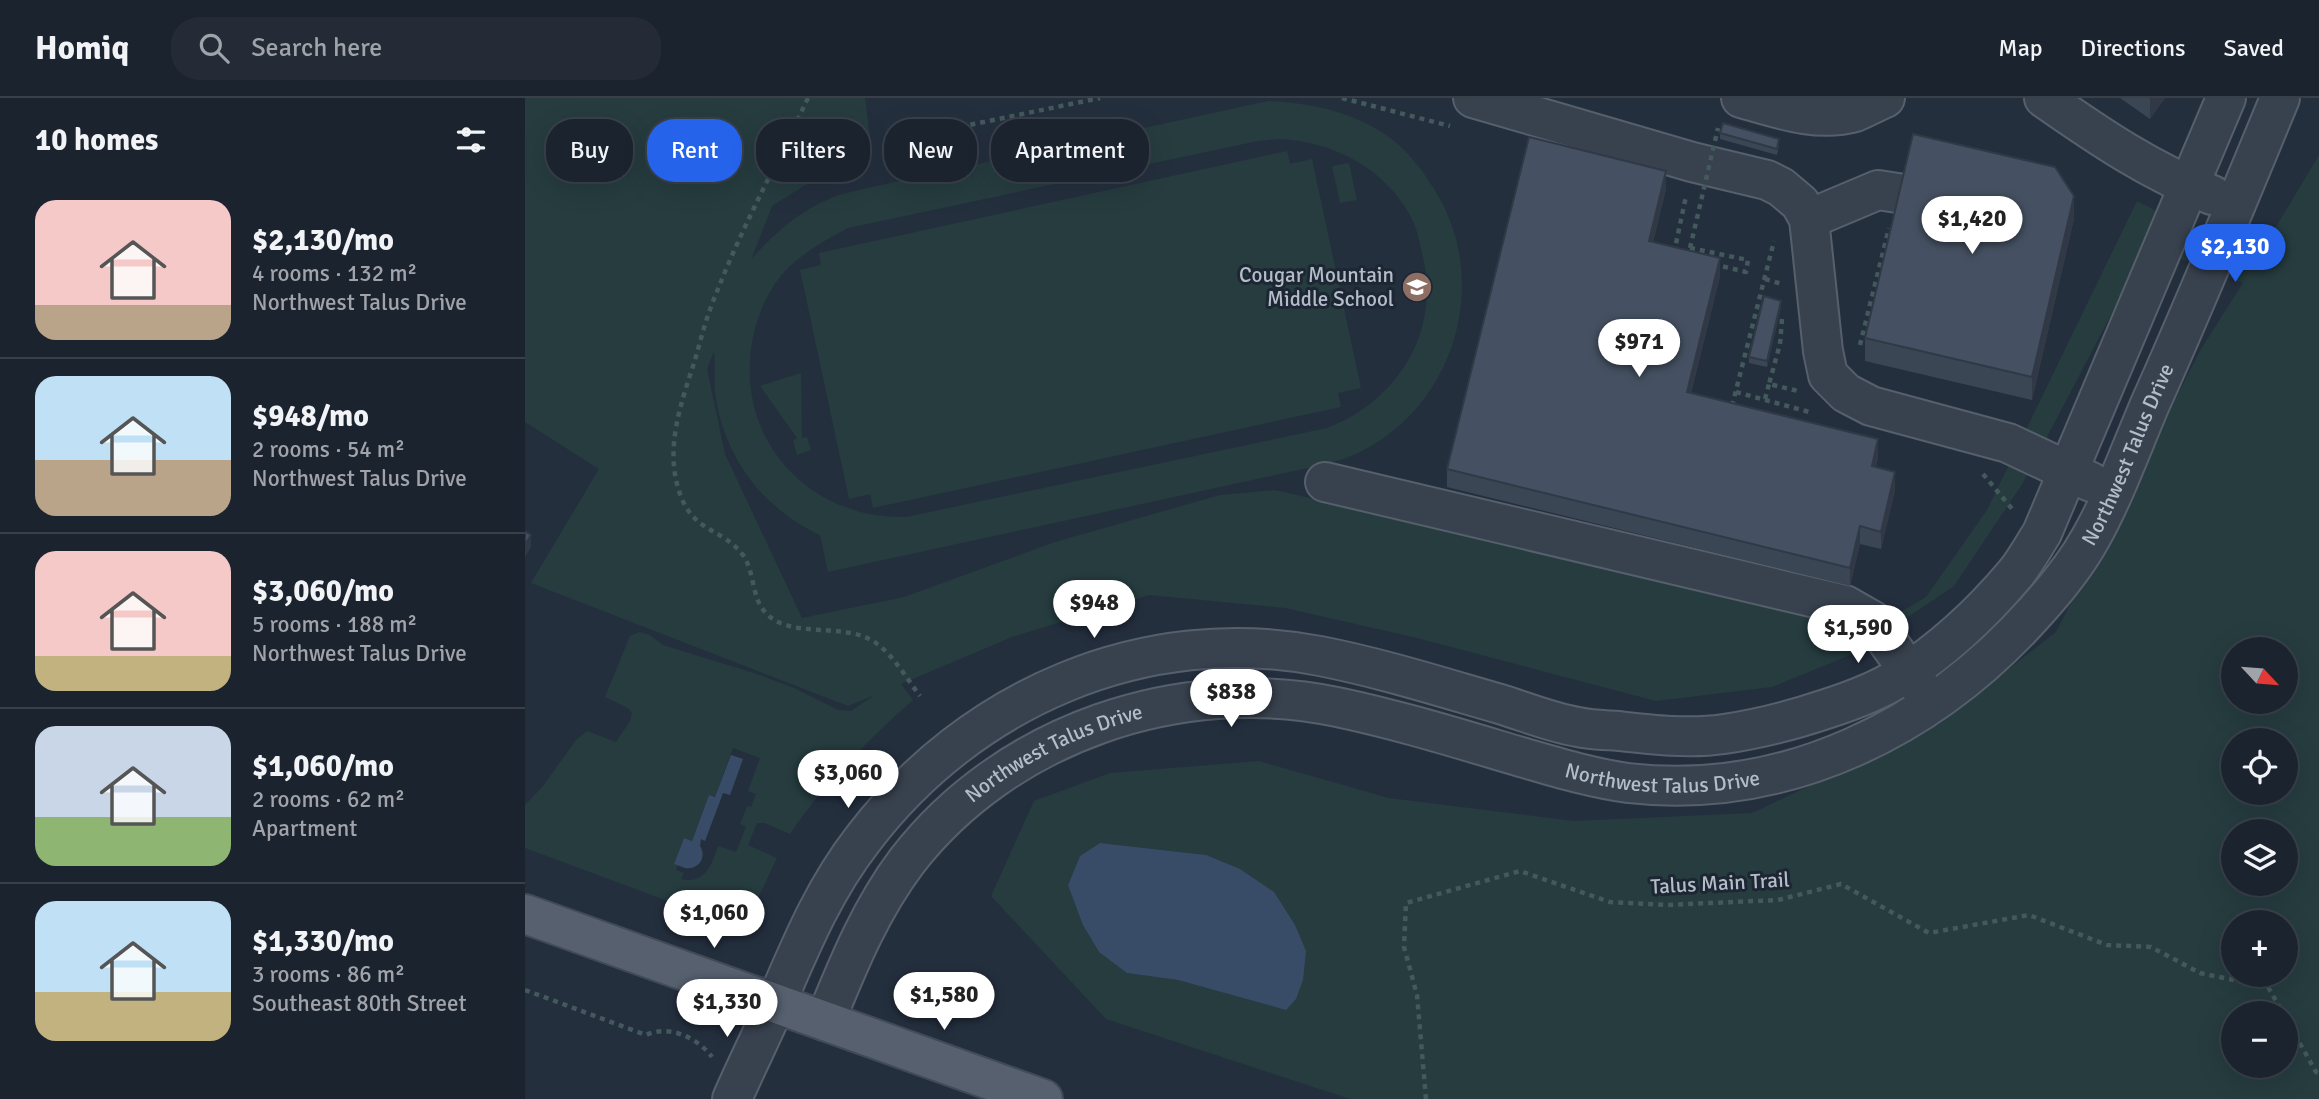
<!DOCTYPE html>
<meta charset="utf-8">
<style>
body{margin:0;font-family:Signika,sans-serif;background:#242b36;color:#f1f3f6;height:100vh;display:flex;flex-direction:column;font-size:26px;white-space:nowrap}
*{box-sizing:border-box;margin:0}
p{font-size:23px;color:#a0a4aa}
.icon{flex:none;width:38px;height:38px;fill:none;stroke:currentColor;stroke-width:2;stroke-linecap:round;stroke-linejoin:round}
.map{position:relative;flex:1;overflow:hidden}
.panel{display:flex;flex-direction:column;background:#1b232e;width:525px}
.panel>*{flex:none}
.hud{position:absolute;left:21px;top:21px;width:665px;height:63px;display:flex;gap:14px}
.needle{width:46px;rotate:116deg}
.tools{position:absolute;left:1696px;top:539px;display:grid;gap:14px}
.tools a{display:grid;place-items:center;width:77px;height:77px;border-radius:50%;background:#1b232e;box-shadow:0 7px 28px #0002,0 0 0 2px #39404a;font-size:35px}
.price{position:absolute;translate:-50% -60px;padding:0 16px;border-radius:24px;background:#fff;color:#222;font-size:23px;line-height:46px;filter:drop-shadow(0 2px 4px #0008)}
.price::after{content:'';position:absolute;left:50%;top:42px;width:21px;height:16px;margin-left:-10px;background:inherit;clip-path:polygon(0 0,100% 0,50% 100%)}
.price.active{background:#2563eb;color:#fff}
ul{padding:0;list-style:none}
li{display:flex;align-items:center;gap:21px;height:175px;padding:0 35px}
li+li{border-top:2px solid #39404a}
li span{display:grid;place-items:center;flex:none;width:196px;height:140px;border-radius:21px;color:#555}
li>.icon{margin-inline-start:auto}
span .icon{width:84px;height:84px;fill:#fffc;stroke-width:1}
li b{font-size:30px}
h2{display:flex;justify-content:space-between;align-items:center;height:84px;padding:0 35px;font-size:30px}
.pill{padding:0 24px;border-radius:28px;background:#1b232e;box-shadow:0 7px 28px #0002,0 0 0 2px #39404a;font-size:24px;line-height:63px}
.pill.active{background:#2563eb;color:#fff}
header{display:flex;align-items:center;gap:42px;box-sizing:border-box;height:98px;padding:0 35px;background:#1b232e;border-bottom:2px solid #39404a}
header strong{font-size:33px}
nav{display:flex;gap:38px;margin-inline-start:auto;font-size:24px}
.search{width:490px;height:63px;background:#242b36;display:flex;align-items:center;gap:18px;box-sizing:border-box;padding:0 24px;border-radius:28px;color:#a0a4aa;font-size:26px}
main{display:flex;flex:1;min-height:0}
.map>svg:first-child{display:block}
.green{fill:#263c3f;fill-rule:evenodd}
.water{fill:#394c67}
.lines{fill:none;stroke-linecap:round;stroke-linejoin:round}
.minor-casing{stroke:#565f6c;stroke-width:42}
.major-casing{stroke:#414a57;stroke-width:42}
.path{stroke:#44595c;stroke-width:4.5;stroke-dasharray:5 5;stroke-linecap:butt}
.minor{stroke:#38414e;stroke-width:38}
.major{stroke:#56606e;stroke-width:38}
.path-bridge{stroke:#44595c;stroke-width:4.5;stroke-dasharray:5 5;stroke-linecap:butt}
.wall{fill:#3b4654}
.shaded-wall{fill:#303945}
.building{fill:#455162;stroke:#303945;stroke-width:2}
.labels{text-anchor:middle;stroke-width:6;stroke-linejoin:round;paint-order:stroke}
.poi-label{font-size:21px;fill:#b4bcc9;stroke:#1d2633;text-anchor:end}
.street-label{font-size:21px;fill:#b4bcc9;stroke:#1d2633}
</style>
<header>
<strong>Homiq</strong>
<div class="search"><svg class="icon" aria-label="search" viewBox="0 0 24 24"><circle cx="10" cy="10" r="6"/><path d="M15 15l6 6"/></svg>Search here</div>
<nav><a>Map</a><a>Directions</a><a>Saved</a></nav>
</header>
<main>
<section class="panel">
<h2>10 homes<svg class="icon" aria-label="filters" viewBox="0 0 24 24"><path d="M4 7h16M4 17h16"/><circle cx="9" cy="7" r="2"/><circle cx="15" cy="17" r="2"/></svg></h2>
<ul>
<li><span style="background:linear-gradient(#f6c9c9 75%,#b9a48a 0)"><svg class="icon" aria-label="home" viewBox="0 0 24 24"><path d="M3 11l9-7 9 7M6 9v11h12V9"/></svg></span><div><b>$2,130/mo</b><p>4 rooms · 132 m²</p><p>Northwest Talus Drive</p></div></li>
<li><span style="background:linear-gradient(#bfe0f5 60%,#b9a48a 0)"><svg class="icon" aria-label="home" viewBox="0 0 24 24"><path d="M3 11l9-7 9 7M6 9v11h12V9"/></svg></span><div><b>$948/mo</b><p>2 rooms · 54 m²</p><p>Northwest Talus Drive</p></div></li>
<li><span style="background:linear-gradient(#f6c9c9 75%,#c2b280 0)"><svg class="icon" aria-label="home" viewBox="0 0 24 24"><path d="M3 11l9-7 9 7M6 9v11h12V9"/></svg></span><div><b>$3,060/mo</b><p>5 rooms · 188 m²</p><p>Northwest Talus Drive</p></div></li>
<li><span style="background:linear-gradient(#c9d6e8 65%,#8fb573 0)"><svg class="icon" aria-label="home" viewBox="0 0 24 24"><path d="M3 11l9-7 9 7M6 9v11h12V9"/></svg></span><div><b>$1,060/mo</b><p>2 rooms · 62 m²</p><p>Apartment</p></div></li>
<li><span style="background:linear-gradient(#bfe0f5 65%,#c2b280 0)"><svg class="icon" aria-label="home" viewBox="0 0 24 24"><path d="M3 11l9-7 9 7M6 9v11h12V9"/></svg></span><div><b>$1,330/mo</b><p>3 rooms · 86 m²</p><p>Southeast 80th Street</p></div></li>
</ul>
</section>
<div class="map">
<svg width="1794" height="1001" viewBox="0 0 1794 1001">
<rect width="100%" height="100%" fill="#242f3e"/>
<g class="green">
<path d="M0 0H340L346 46 247 108 227 160C255 130 280 108 320 95L743 3C783 5 820 12 855 33 879 47 898 72 912 96 966 186 929 310 833 355 820 361 806 365 792 368L303 474 295 437C240 412 201 362 191 301 188 286 191 268 189 253L182 271 200 356 277 520 379 499 530 444 695 397 750 392 1319 523 1329 542 1401 499 1462 412 1612 103 1730 164 1794 57V1001H825L581 921 466 798 509 703 585 675 734 663 864 700 1049 723 1227 715 1412 627 1531 534 1676 251 1718 185 1622 148 1498 385 1429 488 1328 556 1247 589 1131 603 892 540 760 510 624 497 487 539 376 586 388 602C342 643 299 685 265 736L239 725H232L223 747 252 760 227 813C212 826 192 818 175 815L0 750V707L18 688 51 642 62 633 91 644 105 623 107 615 103 610 80 599 105 538 114 534 125 537 138 547 235 577 269 590 313 612 326 613 350 597 323 608 6 485 74 371 0 324ZM754 41C807 43 860 70 886 119 892 130 894 143 897 155 917 231 874 303 802 330L381 419C281 421 208 339 228 239 233 216 244 190 261 172 279 154 300 142 323 130L733 43ZM1708 551H1760V604H1708ZM1708 642H1760V695H1708ZM208 650 235 660 223 693 231 696 226 709 222 708 215 726 221 729 211 754 193 748C187 766 180 787 156 781L159 775 151 772 153 767 149 766 159 740 167 743 184 697 190 699ZM1708 733H1760V786H1708ZM575 745 681 757 760 911 653 882 603 875 543 787 555 758ZM1708 824H1760V877H1708ZM1708 915H1760V968H1708Z"/>
<path d="M762 53 765 66 787 61 836 290 813 295 816 309 348 410 345 396 324 401 275 172 296 167 294 155Z"/>
<path d="M824 65 832 102 815 105 807 68Z"/>
<path d="M276 275 277 340 282 339 286 352 272 357 268 343 272 340 235 288Z"/>
</g>
<g class="water">
<path d="M206 657 218 661 205 697 198 695 180 743 176 741 175 748C182 759 174 772 160 770 156 769 153 767 149 766L159 740 167 743 184 697 190 699Z"/>
<path d="M575 745 681 757 715 771 749 794 770 827 781 853 778 882 771 901 761 912 653 882 602 875 574 854 558 827 543 787 555 758Z"/>
</g>
<g class="lines">
<g class="minor-casing">
<g id="minor">
<path d="M948 0 1167 64 1242 82 1256 89 1275 105 1284 121 1298 253 1303 277 1321 295 1346 308 1483 345 1566 384"/>
<path d="M1216 0C1252 10 1292 25 1330 14 1340 10 1350 4 1360 0"/>
<path d="M1519 0C1572 37 1626 74 1687 97"/>
<path d="M1284 121 1353 92 1379 96"/>
<path d="M800 384 1320 507 1348 523 1398 593"/>
<path id="s1" d="M300 923C323 867 345 812 382 763 481 635 655 576 812 609 874 622 935 641 996 659 1031 669 1066 680 1103 685 1261 703 1407 630 1511 513 1531 491 1550 468 1565 441 1588 401 1607 348 1626 304 1671 204 1713 102 1755 0"/>
<path d="M207 1001C221 969 237 937 251 905 276 847 299 791 338 741 445 600 620 524 795 558 856 570 916 589 975 606 1001 614 1027 625 1053 629 1066 632 1080 632 1094 633 1128 637 1165 641 1199 636 1234 631 1268 622 1301 611 1326 603 1353 593 1375 579 1417 552 1458 514 1490 476 1500 464 1508 449 1517 435L1701 0"/>
</g>
</g>
<g class="major-casing">
<path id="major" d="M0 816 518 1001"/>
</g>
<g class="path">
<path d="M283 0C252 65 217 129 191 196 182 217 176 240 170 262 156 305 139 351 155 396 168 434 197 430 218 457 230 474 226 500 241 515 265 542 321 523 351 545 369 558 382 581 395 598"/>
<path d="M817 0 925 28"/>
<path d="M367 43 575 0"/>
<path d="M1165 150 1223 162 1221 174 1192 167"/>
<path d="M1149 155 1161 98"/>
<path d="M1240 181 1257 186"/>
<path d="M1257 221 1255 246 1244 286 1273 293"/>
<path d="M1335 247 1364 130"/>
<path d="M1211 294 1288 315"/>
<path d="M1240 301 1244 286"/>
<path d="M1207 308 1249 143"/>
<path d="M1458 376 1488 412"/>
<path d="M0 892 121 937C144 926 173 940 187 959"/>
<path d="M1760 919 1791 974 1794 975"/>
<path d="M901 1001 892 897 879 849 881 805 995 773 1085 804 1141 807 1253 802 1316 786 1404 835 1504 817 1582 847 1626 849 1675 875 1743 889 1758 915"/>
</g>
<use href="#minor" class="minor"/>
<use href="#major" class="major"/>
<path class="path-bridge" d="M1165 150 1193 30"/>
</g>
<g class="wall">
<path d="M1595 0H1640L1625 21Z"/>
<path d="M1195 35 1254 47 1252 57 1195 41Z"/>
<path d="M1141 91 1128 144 1195 178 1166 295 1353 359 1351 369 1370 392 1356 451 1335 446 1325 488 922 389V371Z"/>
<path d="M1549 121 1507 302 1340 263V240Z"/>
<path d="M1256 209 1242 269 1224 265V259Z"/>
</g>
<g class="shaded-wall">
<path d="M1625 0H1640L1625 21Z"/>
<path d="M1141 73V91L1124 161V143Z"/>
<path d="M1549 98V121L1507 302V279Z"/>
<path d="M1195 160V178L1162 312V294Z"/>
<path d="M1256 203V209L1242 269V263Z"/>
<path d="M1353 341V359L1347 386V368Z"/>
<path d="M1370 374V392L1356 451V434Z"/>
<path d="M1335 428V446L1325 488V470Z"/>
<path d="M6 437V449L0 459V447Z"/>
</g>
<g class="building">
<path d="M1198 25 1254 41 1252 51 1195 35Z"/>
<path d="M1388 36 1530 69 1549 98 1507 279 1340 240Z"/>
<path d="M1004 39 1141 73 1124 143 1195 160 1162 294 1353 341 1347 368 1370 374 1356 434 1335 428 1325 470 922 371Z"/>
<path d="M1239 198 1256 203 1242 263 1224 259Z"/>
<path d="M0 433 6 437 0 447Z"/>
</g>
<defs>
<g id="school-disc" transform="scale(1.575)"><circle r="9.5" fill="#8d6e63" stroke="#1d2633"/><path d="M0-5L7-2L0 1L-7-2ZM-4 1L0 2.5L4 1V4Q0 6-4 4Z" fill="#fff"/></g>
</defs>
<g fill-rule="evenodd">
<use href="#school-disc" x="892" y="189"/>
</g>
<g class="labels">
<g class="poi-label">
<text x="869" y="184">Cougar Mountain<tspan x="869" dy="24">Middle School</tspan></text>
</g>
<g class="street-label">
<text dy="7" stroke="none"><textPath href="#s1" startOffset="1605">Northwest Talus Drive</textPath></text>
<text dy="7" stroke="none"><textPath href="#s1" startOffset="366">Northwest Talus Drive</textPath></text>
<text dy="7" stroke="none"><textPath href="#s1" startOffset="996">Northwest Talus Drive</textPath></text>
<text transform="translate(1195 785) rotate(-3)" y="7">Talus Main Trail</text>
</g>
</g>
</svg>
<div class="tools">
<a><svg class="needle" viewBox="-14 -14 28 28"><path d="M0-13l5 13h-10z" fill="#e53935"/><path d="M0 13l5-13h-10z" fill="#a0a4aa"/></svg></a>
<a><svg class="icon" aria-label="locate" viewBox="0 0 24 24"><circle cx="12" cy="12" r="6"/><path d="M12 2v4M12 18v4M2 12h4M18 12h4"/></svg></a>
<a><svg class="icon" aria-label="layers" viewBox="0 0 24 24"><path d="M12 4l9 5-9 5-9-5zM3 14l9 5 9-5"/></svg></a>
<a>+</a>
<a>−</a>
</div>
<b class="price" style="left:1447px;top:158px">$1,420</b>
<b class="price active" style="left:1710px;top:186px">$2,130</b>
<b class="price" style="left:1114px;top:281px">$971</b>
<b class="price" style="left:569px;top:542px">$948</b>
<b class="price" style="left:1333px;top:567px">$1,590</b>
<b class="price" style="left:706px;top:631px">$838</b>
<b class="price" style="left:323px;top:712px">$3,060</b>
<b class="price" style="left:189px;top:852px">$1,060</b>
<b class="price" style="left:419px;top:934px">$1,580</b>
<b class="price" style="left:202px;top:941px">$1,330</b>
<div class="hud">
<a class="pill">Buy</a>
<a class="pill active">Rent</a>
<a class="pill">Filters</a>
<a class="pill">New</a>
<a class="pill">Apartment</a>
</div>
</div>
</main>
